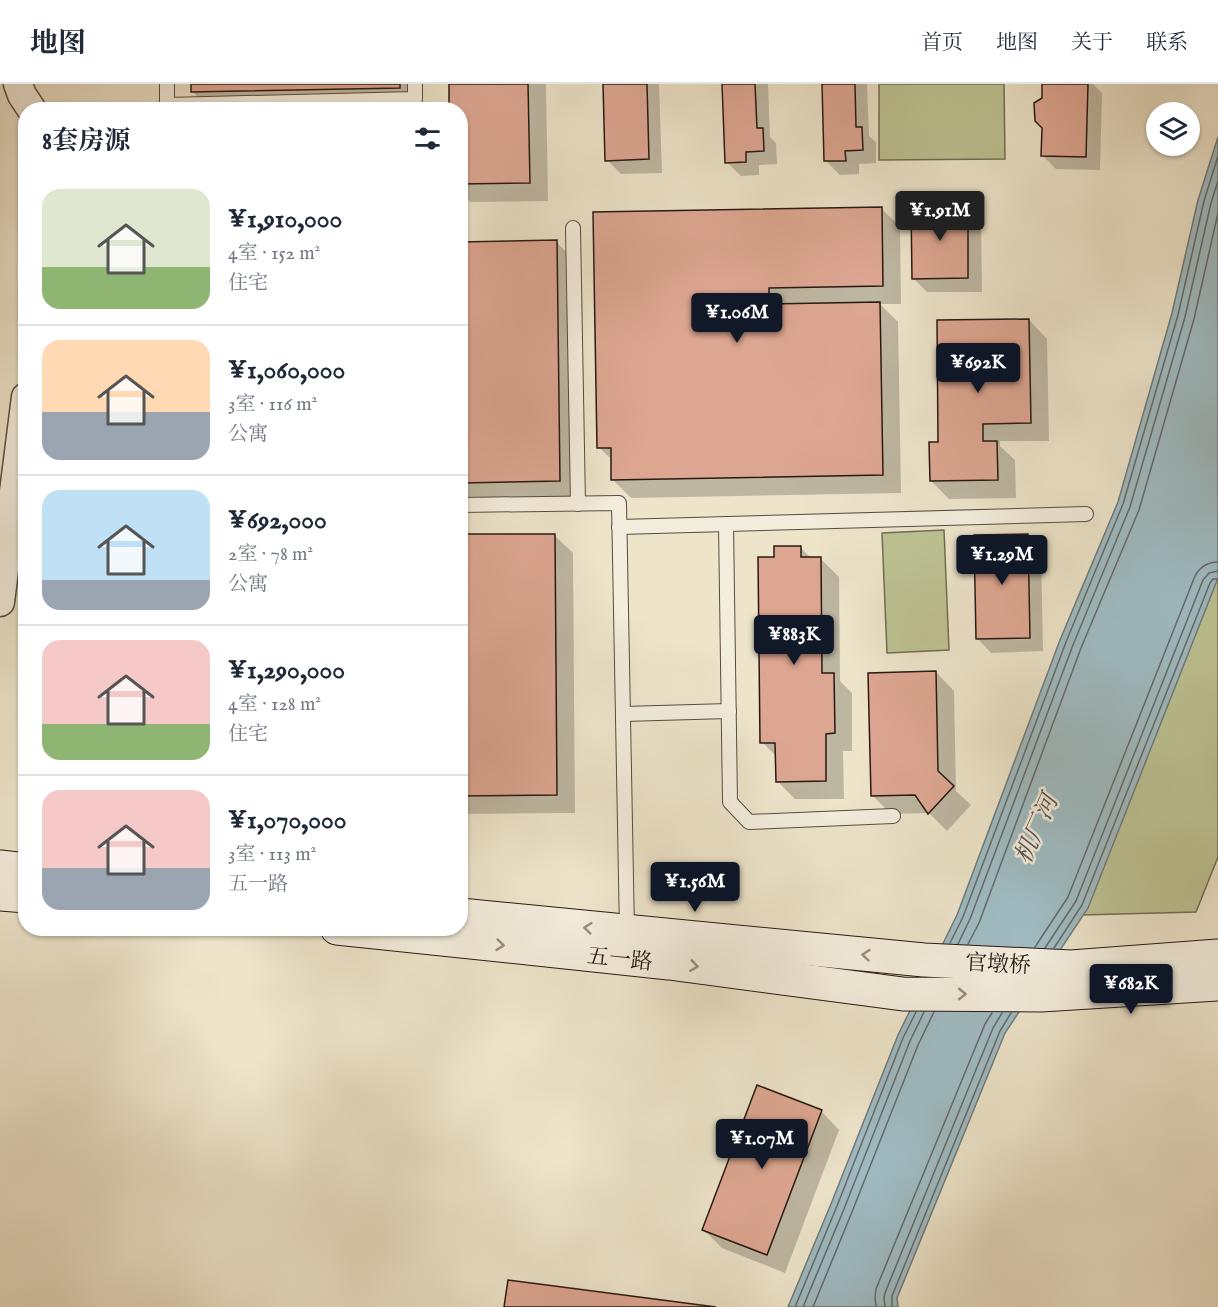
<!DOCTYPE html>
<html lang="zh">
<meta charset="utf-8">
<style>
body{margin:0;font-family:"IM FELL English","Noto Serif SC",serif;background:#f6f6f7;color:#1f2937;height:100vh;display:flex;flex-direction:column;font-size:22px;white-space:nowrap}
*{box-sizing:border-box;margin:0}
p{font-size:20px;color:#747a83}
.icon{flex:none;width:33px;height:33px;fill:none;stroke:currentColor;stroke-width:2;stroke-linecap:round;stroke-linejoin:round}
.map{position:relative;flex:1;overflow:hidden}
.sheet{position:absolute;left:18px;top:18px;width:450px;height:834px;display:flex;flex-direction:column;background:#fff;border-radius:24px;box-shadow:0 2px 4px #0004}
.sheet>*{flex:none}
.fabs{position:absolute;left:1146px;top:18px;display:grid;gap:12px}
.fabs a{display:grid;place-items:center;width:54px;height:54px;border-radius:50%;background:#fff;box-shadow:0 2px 4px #0004;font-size:30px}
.price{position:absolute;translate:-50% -51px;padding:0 14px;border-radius:6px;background:#111827;color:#fff;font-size:20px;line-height:39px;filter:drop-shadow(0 2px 3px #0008)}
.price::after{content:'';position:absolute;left:50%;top:36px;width:18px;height:14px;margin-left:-9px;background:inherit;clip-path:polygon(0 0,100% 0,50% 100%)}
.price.selected{background:#222;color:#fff}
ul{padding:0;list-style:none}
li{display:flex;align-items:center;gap:18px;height:150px;padding:0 24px}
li+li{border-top:2px solid #e0e1e3}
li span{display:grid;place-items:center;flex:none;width:168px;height:120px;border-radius:18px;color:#555}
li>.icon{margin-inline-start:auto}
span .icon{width:72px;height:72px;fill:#fffc;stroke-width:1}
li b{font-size:26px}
h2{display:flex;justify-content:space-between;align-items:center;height:72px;padding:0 24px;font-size:26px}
header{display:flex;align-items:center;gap:36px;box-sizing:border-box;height:84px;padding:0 30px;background:#fff;border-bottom:2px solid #e0e1e3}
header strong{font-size:28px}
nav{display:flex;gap:33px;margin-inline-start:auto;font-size:21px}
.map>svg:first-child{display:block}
.green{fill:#bdc293;stroke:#736d52;stroke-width:1.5}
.water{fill:#9fbbc2;stroke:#707a7b;stroke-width:1.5}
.shadow{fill:#0003}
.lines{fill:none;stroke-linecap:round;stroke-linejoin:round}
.shore{stroke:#646a6a;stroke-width:1.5}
.building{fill:#dda691;stroke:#291811;stroke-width:1.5}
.lane-casing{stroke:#5a4b3f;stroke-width:16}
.street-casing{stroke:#5a4b3f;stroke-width:31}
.secondary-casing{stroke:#291811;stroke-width:35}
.lane{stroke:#f3eddd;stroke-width:14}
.street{stroke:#f3eddd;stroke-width:28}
.secondary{stroke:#f3eddd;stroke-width:33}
.oneway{stroke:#988d81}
.labels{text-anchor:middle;stroke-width:5;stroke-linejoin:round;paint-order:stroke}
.street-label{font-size:22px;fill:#291811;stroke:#f3eddd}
.water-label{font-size:24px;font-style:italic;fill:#52514f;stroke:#f3eddd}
</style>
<header>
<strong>地图</strong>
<nav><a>首页</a><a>地图</a><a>关于</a><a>联系</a></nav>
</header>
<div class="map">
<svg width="1218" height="1223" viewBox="0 0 1218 1223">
<rect width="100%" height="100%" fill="#ede4ca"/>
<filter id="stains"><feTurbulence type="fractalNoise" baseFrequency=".00333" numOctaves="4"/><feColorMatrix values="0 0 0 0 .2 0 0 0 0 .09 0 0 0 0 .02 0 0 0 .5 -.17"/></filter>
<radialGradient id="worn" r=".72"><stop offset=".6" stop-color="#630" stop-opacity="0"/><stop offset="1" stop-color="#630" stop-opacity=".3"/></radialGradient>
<g class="green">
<path d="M879 0H1004L1005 75 879 76Z"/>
<path d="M1218 383V773L1196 828 1043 832Z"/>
<path d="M944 446 949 566 887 569 882 449Z"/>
</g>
<path class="water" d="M1218 53V494L1088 824 1005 949 897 1214 898 1223H788L831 1120 898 951 957 831 1060 556 1118 418 1172 229 1198 116Z"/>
<g class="shadow">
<path d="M192 0H417L418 22 211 26 192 7Z"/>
<path d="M450 0H546L548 117 470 118 460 108V26Z"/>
<path d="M604 0H659L662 89 621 90 607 76Z"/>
<path d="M724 0H768L770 53 776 59 777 80 759 81V91L741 92 727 78Z"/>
<path d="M823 0H867L869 52 876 58V79L859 80V90L840 91 826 77Z"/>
<path d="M1043 0H1093L1102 9 1100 86 1056 85 1042 71Z"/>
<path d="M967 123 981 137 982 208H927L913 194Z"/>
<path d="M881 124 900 143 901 220H880L898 238 901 409 631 414 613 396V377L599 363 595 129Z"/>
<path d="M556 158 575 176 578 415 460 417V159Z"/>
<path d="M1029 236 1047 255 1049 357H1000V362L1015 376 1016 414 949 415 931 397 940 359Z"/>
<path d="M554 451 573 469 575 729 460 730V452Z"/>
<path d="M1027 452 1041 466 1043 567 991 569 978 555Z"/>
<path d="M800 463 811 474H820L839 493 840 597 852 609V667H843L844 715H795L777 697V673L762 658 775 474Z"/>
<path d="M936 588 954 607 956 707 971 721 947 747 929 729 891 730 872 711Z"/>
<path d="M821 1027 839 1046 785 1189 722 1164 704 1146Z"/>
</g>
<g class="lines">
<g class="shore">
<path d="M950 859 963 833 1066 558 1123 420 1178 231 1204 117 1218 72"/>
<path d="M958 860 970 835 1073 561 1130 423 1185 233 1211 119 1218 97"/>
<path d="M968 860 979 839 1081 564 1139 426 1194 235 1218 129"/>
<path d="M1035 863 1068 813 1195 492C1200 483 1207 478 1218 478"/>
<path d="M1045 864 1076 817 1203 496 1209 489 1218 487"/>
<path d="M1054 864 1082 821 1210 499 1213 495H1218"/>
<path d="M795 1223 837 1122 903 954 916 928"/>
<path d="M803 1223 844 1125 910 957 924 928"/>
<path d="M813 1223 852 1128 918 961 934 928"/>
<path d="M876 1223 875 1214 876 1205 985 940 992 929"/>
<path d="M885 1223 884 1214 885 1209 993 944 1002 929"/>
<path d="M892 1223V1212L1000 947 1011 929"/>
</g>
</g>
<g class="building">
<path d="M191 0H400V4L191 8Z"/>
<path d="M449 0H528L530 99 460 100V26H449Z"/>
<path d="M603 0H647L649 75 605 77Z"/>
<path d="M722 0H755L757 44H763L764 67 746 68V78L725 79Z"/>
<path d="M822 0H855L856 43H862L863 66 845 67 846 77H824Z"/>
<path d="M1042 0H1088L1086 73 1041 72 1042 44 1035 37 1034 19 1042 14Z"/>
<path d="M911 122H968V194L912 195Z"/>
<path d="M882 123 883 202 769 204V220L880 218 883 391 611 396V364H597L593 128Z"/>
<path d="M557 156 560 397 460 399V158Z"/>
<path d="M1029 235 1031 339 983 340V357H997L998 396 930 397 929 358H938L937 236Z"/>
<path d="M460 450H555L557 711 460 712Z"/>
<path d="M1028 450 1030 554 976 555 974 451Z"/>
<path d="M774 462H801V473H821L822 589H834L835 649 826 650V697L776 698 775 659H760L758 473H774Z"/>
<path d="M936 587 938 687 954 702 928 730 915 711 871 712 868 589Z"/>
<path d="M757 1001 822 1026 767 1171 702 1146Z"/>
<path d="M508 1196 716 1223H504Z"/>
</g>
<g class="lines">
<g class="lane-casing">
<g id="lane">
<path d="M167 0V21L415 15V0"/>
<path d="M573 144 578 420"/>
<path d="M460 421 619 419 627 848"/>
<path d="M726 440 730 718 749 738 893 732"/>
<path d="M619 443 1086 430"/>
<path d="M623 630 729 627"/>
</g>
</g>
<g class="street-casing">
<g id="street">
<path d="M18 0 22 11 32 26"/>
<path d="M0 518 26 313"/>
</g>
</g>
<g class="secondary-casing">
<g id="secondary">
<path d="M0 783 26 786"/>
<path d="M0 810 26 812"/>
<path d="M460 831 924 876 1071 883 1218 872"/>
<path d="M337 844 669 879 903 910 1041 911 1218 900"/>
</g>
</g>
<use href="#lane" class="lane"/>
<use href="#street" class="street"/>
<use href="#secondary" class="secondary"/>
</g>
<defs><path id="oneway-chevron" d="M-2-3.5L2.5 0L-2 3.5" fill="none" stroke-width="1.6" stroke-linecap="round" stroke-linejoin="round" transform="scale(1.5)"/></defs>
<g class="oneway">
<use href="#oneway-chevron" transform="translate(588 844) rotate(-174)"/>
<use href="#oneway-chevron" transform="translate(500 861) rotate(6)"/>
<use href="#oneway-chevron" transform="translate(866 871) rotate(-175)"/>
<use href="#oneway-chevron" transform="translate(694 882) rotate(8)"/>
<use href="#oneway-chevron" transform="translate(962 910)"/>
</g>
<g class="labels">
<g class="street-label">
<text transform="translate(620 874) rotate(6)" y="8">五一路</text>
<text transform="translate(998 879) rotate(3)" y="8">官墩桥</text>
</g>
<g class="water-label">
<text transform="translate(1036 745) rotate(-66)" y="8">机厂河</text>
</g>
</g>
<rect width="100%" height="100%" filter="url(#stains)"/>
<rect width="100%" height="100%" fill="url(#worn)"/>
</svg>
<div class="fabs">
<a><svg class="icon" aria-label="layers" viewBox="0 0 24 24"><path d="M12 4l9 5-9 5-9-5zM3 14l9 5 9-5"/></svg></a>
</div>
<b class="price selected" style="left:940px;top:158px">¥1.91M</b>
<b class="price" style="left:737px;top:260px">¥1.06M</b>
<b class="price" style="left:978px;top:310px">¥692K</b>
<b class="price" style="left:1002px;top:502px">¥1.29M</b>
<b class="price" style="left:794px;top:582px">¥883K</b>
<b class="price" style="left:695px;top:829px">¥1.56M</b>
<b class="price" style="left:1131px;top:931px">¥682K</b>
<b class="price" style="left:762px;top:1086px">¥1.07M</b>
<section class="sheet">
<h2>8套房源<svg class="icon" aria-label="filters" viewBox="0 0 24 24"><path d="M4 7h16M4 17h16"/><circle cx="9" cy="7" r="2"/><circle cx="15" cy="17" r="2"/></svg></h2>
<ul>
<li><span style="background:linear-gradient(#dfe7d0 65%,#8fb573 0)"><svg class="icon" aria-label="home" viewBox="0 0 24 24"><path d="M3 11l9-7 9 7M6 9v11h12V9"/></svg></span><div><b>¥1,910,000</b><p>4室 · 152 m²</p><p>住宅</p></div></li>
<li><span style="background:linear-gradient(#ffd9b3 60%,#9aa5b1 0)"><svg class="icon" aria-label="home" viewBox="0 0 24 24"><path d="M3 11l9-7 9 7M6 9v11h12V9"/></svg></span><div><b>¥1,060,000</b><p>3室 · 116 m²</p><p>公寓</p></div></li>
<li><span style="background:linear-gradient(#bfe0f5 75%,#9aa5b1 0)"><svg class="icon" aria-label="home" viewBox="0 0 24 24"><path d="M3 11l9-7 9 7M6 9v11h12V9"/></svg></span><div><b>¥692,000</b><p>2室 · 78 m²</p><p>公寓</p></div></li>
<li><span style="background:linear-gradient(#f6c9c9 70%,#8fb573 0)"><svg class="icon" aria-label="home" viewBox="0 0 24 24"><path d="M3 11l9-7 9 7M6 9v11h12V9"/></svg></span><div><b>¥1,290,000</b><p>4室 · 128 m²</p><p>住宅</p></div></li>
<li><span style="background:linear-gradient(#f6c9c9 65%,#9aa5b1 0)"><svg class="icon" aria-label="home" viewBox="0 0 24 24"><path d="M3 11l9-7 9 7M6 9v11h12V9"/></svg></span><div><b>¥1,070,000</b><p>3室 · 113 m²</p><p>五一路</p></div></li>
</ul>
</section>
</div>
